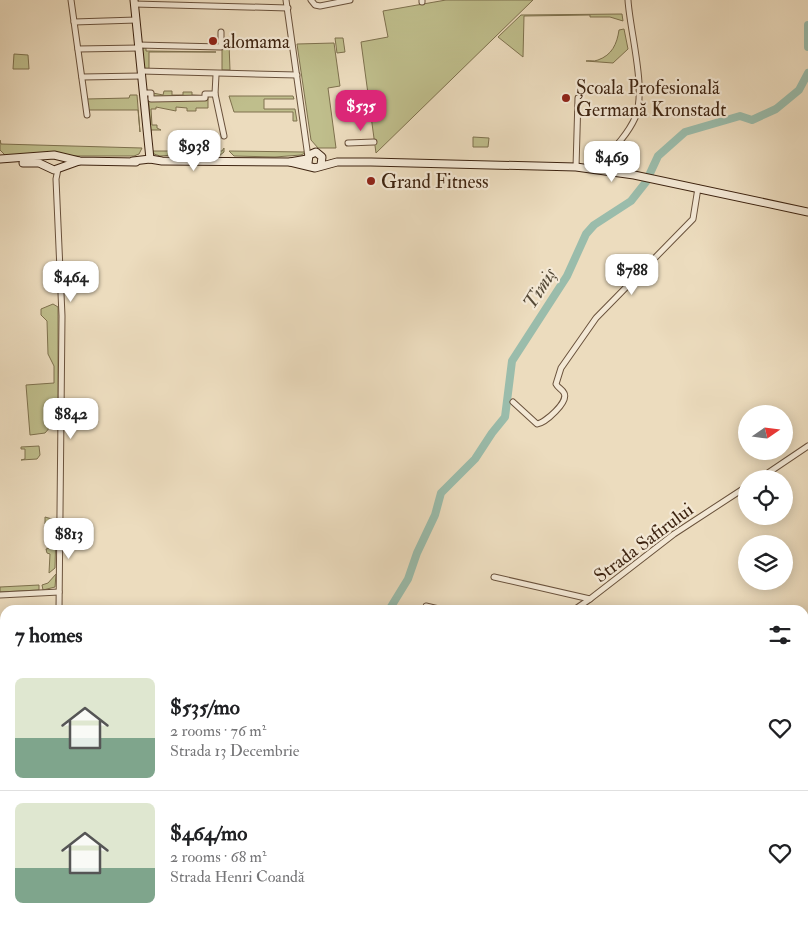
<!DOCTYPE html>
<meta charset="utf-8">
<style>
body{margin:0;font-family:"IM FELL Double Pica",serif;background:#f2f2f2;color:#202124;height:100vh;display:flex;flex-direction:column;font-size:19px;white-space:nowrap}
*{box-sizing:border-box;margin:0}
p{font-size:16px;color:#757577}
.icon{flex:none;width:28px;height:28px;fill:none;stroke:currentColor;stroke-width:2;stroke-linecap:round;stroke-linejoin:round}
.map{position:relative;flex:1;overflow:hidden}
.side{position:absolute;left:0px;top:605px;width:809px;height:321px;display:flex;flex-direction:column;background:#fff;border-radius:15px 15px 0 0;box-shadow:0 2px 12px #0003}
.side>*{flex:none}
.needle{width:32px;rotate:76deg}
.controls{position:absolute;left:738px;top:405px;display:grid;gap:10px}
.controls a{display:grid;place-items:center;width:55px;height:55px;border-radius:50%;background:#fff;box-shadow:0 2px 12px #0003;font-size:25px}
.price{position:absolute;translate:-50% -42px;padding:0 11px;border-radius:10px;background:#fff;color:#222;font-size:16px;line-height:32px;filter:drop-shadow(0 1px 2px #0008)}
.price::after{content:'';position:absolute;left:50%;top:30px;width:15px;height:11px;margin-left:-8px;background:inherit;clip-path:polygon(0 0,100% 0,50% 100%)}
.price.on{background:#db2777;color:#fff}
ul{padding:0;list-style:none}
li{display:flex;align-items:center;gap:15px;height:125px;padding:0 15px}
li+li{border-top:1px solid #e0e0e0}
li span{display:grid;place-items:center;flex:none;width:140px;height:100px;border-radius:8px;color:#555}
li>.icon{margin-inline-start:auto}
span .icon{width:60px;height:60px;fill:#fffc;stroke-width:1}
li b{font-size:21px}
h2{display:flex;justify-content:space-between;align-items:center;height:60px;padding:0 15px;font-size:21px}
.map>svg:first-child{display:block}
.green{fill:#bfbe8c;stroke:#7e714e}
.lines{fill:none;stroke-linecap:round;stroke-linejoin:round}
.river{stroke:#9abcab;stroke-width:8}
.street-casing{stroke:#6a523c;stroke-width:7}
.secondary-casing{stroke:#3e2411;stroke-width:9}
.street{stroke:#f3e8d5;stroke-width:5}
.secondary{stroke:#f3e8d5;stroke-width:7}
.poi-dot{fill:#8f2418;stroke:#f3e8d5;stroke-width:2}
.labels{text-anchor:middle;stroke-width:4.5;stroke-linejoin:round;paint-order:stroke}
.poi-label{font-size:19px;fill:#3e2411;stroke:#f3e8d5;text-anchor:start}
.street-label{font-size:19px;fill:#3e2411;stroke:#f3e8d5}
.water-label{font-size:20px;font-style:italic;fill:#554a38;stroke:#f3e8d5}
</style>
<div class="map">
<svg width="808" height="926" viewBox="0 0 808 926">
<rect width="100%" height="100%" fill="#ecdcbe"/>
<filter id="stains"><feTurbulence type="fractalNoise" baseFrequency=".004" numOctaves="4"/><feColorMatrix values="0 0 0 0 .2 0 0 0 0 .09 0 0 0 0 .02 0 0 0 .5 -.17"/></filter>
<radialGradient id="worn" r=".72"><stop offset=".6" stop-color="#630" stop-opacity="0"/><stop offset="1" stop-color="#630" stop-opacity=".3"/></radialGradient>
<g class="green">
<path d="M446 0H533L376 153 361 42 388 37 383 11Z"/>
<path d="M622 14 623 21 610 17H590V15L524 16 523 57 498 37 521 15Z"/>
<path d="M624 29 628 49 613 63 586 61C591 60 593 62 598 60 612 55 617 44 619 30Z"/>
<path d="M335 38H343L345 52 337 53Z"/>
<path d="M334 43 340 86 328 88 336 148H318L311 140 297 44Z"/>
<path d="M224 44H229L230 70H222V45Z"/>
<path d="M142 48H146V51L216 52H149V69H144Z"/>
<path d="M14 54 28 55 29 69H13Z"/>
<path d="M164 91H172V95H183V92H192V95L208 96V108H196V111H187V108L176 107V111L156 107V109H151L152 125H157V128L161 130H151V134L148 92 163 95Z"/>
<path d="M130 95H137L140 132 138 110H87L86 99 129 98Z"/>
<path d="M229 96H293L294 99H264V109H295L297 121H293V112H234Z"/>
<path d="M473 137 489 138 488 147H473Z"/>
<path d="M0 140 1 144 142 148 139 154 134 156H6L0 150Z"/>
<path d="M151 147 153 151H222L224 148V152L219 156 199 153 160 156 154 154Z"/>
<path d="M305 149V153L301 155 275 157 234 156 229 151 304 152Z"/>
<path d="M53 304 58 307V418L45 433 30 435 26 385 54 383V366L48 354 47 321 41 315V309Z"/>
<path d="M39 446 40 455 37 459 21 460 25 459V449H21V447Z"/>
<path d="M45 517 52 519 56 528 55 568 49 573 50 554 47 553 46 549 50 548 49 524H45Z"/>
<path d="M56 574 55 587 43 590 42 585 48 583Z"/>
<path d="M39 585V590L0 592V587Z"/>
<path d="M205 921H230L226 926H201Z"/>
</g>
<g class="lines">
<g class="river">
<path d="M808 25V47"/>
<path d="M389 610 408 579 417 553 435 515 441 493 475 459 492 433 505 417 512 361 567 276 586 234 594 225 631 201 646 182 658 156 685 132 740 116 752 120 776 109 799 90 808 73"/>
<path d="M211 926 217 921"/>
</g>
<g class="street-casing">
<g id="street">
<path d="M71 0 87 115"/>
<path d="M286 0 308 157"/>
<path d="M311 0 315 5 320 6 350 0"/>
<path d="M422 0V2"/>
<path d="M134 4 288 8"/>
<path d="M74 22 136 20"/>
<path d="M138 45 221 47V32"/>
<path d="M78 49 139 48"/>
<path d="M141 71 297 75"/>
<path d="M216 75 215 94 224 136"/>
<path d="M82 77 141 76"/>
<path d="M147 93H151V99L205 98V94H215"/>
<path d="M348 143 374 142"/>
<path d="M576 167 578 98"/>
<path d="M58 169 56 179 62 316 59 610"/>
<path d="M594 170C608 154 626 138 635 118 647 91 630 32 628 0"/>
<path d="M513 402 537 424C545 423 569 402 564 393 562 389 558 388 556 384L561 368 596 318 693 219 698 188"/>
<path d="M759 479 808 446"/>
<path d="M494 577 590 599 674 534 746 487"/>
<path d="M0 595 59 592"/>
<path d="M426 606 443 610"/>
<path d="M574 610 590 599"/>
<path d="M804 798 808 795"/>
<path d="M186 921 188 926"/>
<path d="M681 921 685 926"/>
<path d="M76 926 87 921"/>
<path d="M651 926 657 921"/>
</g>
</g>
<g class="secondary-casing">
<g id="secondary">
<path d="M134 0 150 159"/>
<path d="M0 159 54 155 79 161 136 162"/>
<path d="M133 161 150 159 162 161 290 162 307 159"/>
<path d="M290 162 315 168 337 162H371L576 167 634 175 808 212"/>
<path d="M23 163H39L54 170 79 161"/>
<path d="M308 163 309 155 316 152 322 157 321 165"/>
</g>
</g>
<use href="#street" class="street"/>
<use href="#secondary" class="secondary"/>
</g>
<g class="poi-dot">
<circle cx="213" cy="41" r="5"/>
<circle cx="566" cy="98" r="5"/>
<circle cx="371" cy="181" r="5"/>
</g>
<g class="labels">
<g class="poi-label">
<text x="223" y="48">alomama</text>
<text x="576" y="94">Școala Profesională<tspan x="576" dy="22">Germană Kronstadt</tspan></text>
<text x="381" y="188">Grand Fitness</text>
</g>
<g class="street-label">
<text transform="translate(643 542) rotate(-37)" y="7">Strada Safirului</text>
</g>
<g class="water-label">
<text transform="translate(539 288) rotate(-58)" y="7">Timiș</text>
</g>
</g>
<rect width="100%" height="100%" filter="url(#stains)"/>
<rect width="100%" height="100%" fill="url(#worn)"/>
</svg>
<div class="controls">
<a><svg class="needle" viewBox="-14 -14 28 28"><path d="M0-13l5 13h-10z" fill="#e53935"/><path d="M0 13l5-13h-10z" fill="#757577"/></svg></a>
<a><svg class="icon" aria-label="locate" viewBox="0 0 24 24"><circle cx="12" cy="12" r="6"/><path d="M12 2v4M12 18v4M2 12h4M18 12h4"/></svg></a>
<a><svg class="icon" aria-label="layers" viewBox="0 0 24 24"><path d="M12 4l9 5-9 5-9-5zM3 14l9 5 9-5"/></svg></a>
</div>
<b class="price on" style="left:361px;top:132px">$535</b>
<b class="price" style="left:194px;top:172px">$938</b>
<b class="price" style="left:612px;top:183px">$469</b>
<b class="price" style="left:632px;top:296px">$788</b>
<b class="price" style="left:71px;top:303px">$464</b>
<b class="price" style="left:71px;top:440px">$842</b>
<b class="price" style="left:69px;top:560px">$813</b>
<section class="side">
<h2>7 homes<svg class="icon" aria-label="filters" viewBox="0 0 24 24"><path d="M4 7h16M4 17h16"/><circle cx="9" cy="7" r="2"/><circle cx="15" cy="17" r="2"/></svg></h2>
<ul>
<li><span style="background:linear-gradient(#dfe7d0 60%,#7fa58c 0)"><svg class="icon" aria-label="home" viewBox="0 0 24 24"><path d="M3 11l9-7 9 7M6 9v11h12V9"/></svg></span><div><b>$535/mo</b><p>2 rooms · 76 m²</p><p>Strada 13 Decembrie</p></div><svg class="icon" aria-label="heart" viewBox="0 0 24 24"><path d="M12 20l-8-8c-3-5 5-10 8-4 3-6 11-1 8 4z"/></svg></li>
<li><span style="background:linear-gradient(#dfe7d0 65%,#7fa58c 0)"><svg class="icon" aria-label="home" viewBox="0 0 24 24"><path d="M3 11l9-7 9 7M6 9v11h12V9"/></svg></span><div><b>$464/mo</b><p>2 rooms · 68 m²</p><p>Strada Henri Coandă</p></div><svg class="icon" aria-label="heart" viewBox="0 0 24 24"><path d="M12 20l-8-8c-3-5 5-10 8-4 3-6 11-1 8 4z"/></svg></li>
</ul>
</section>
</div>
